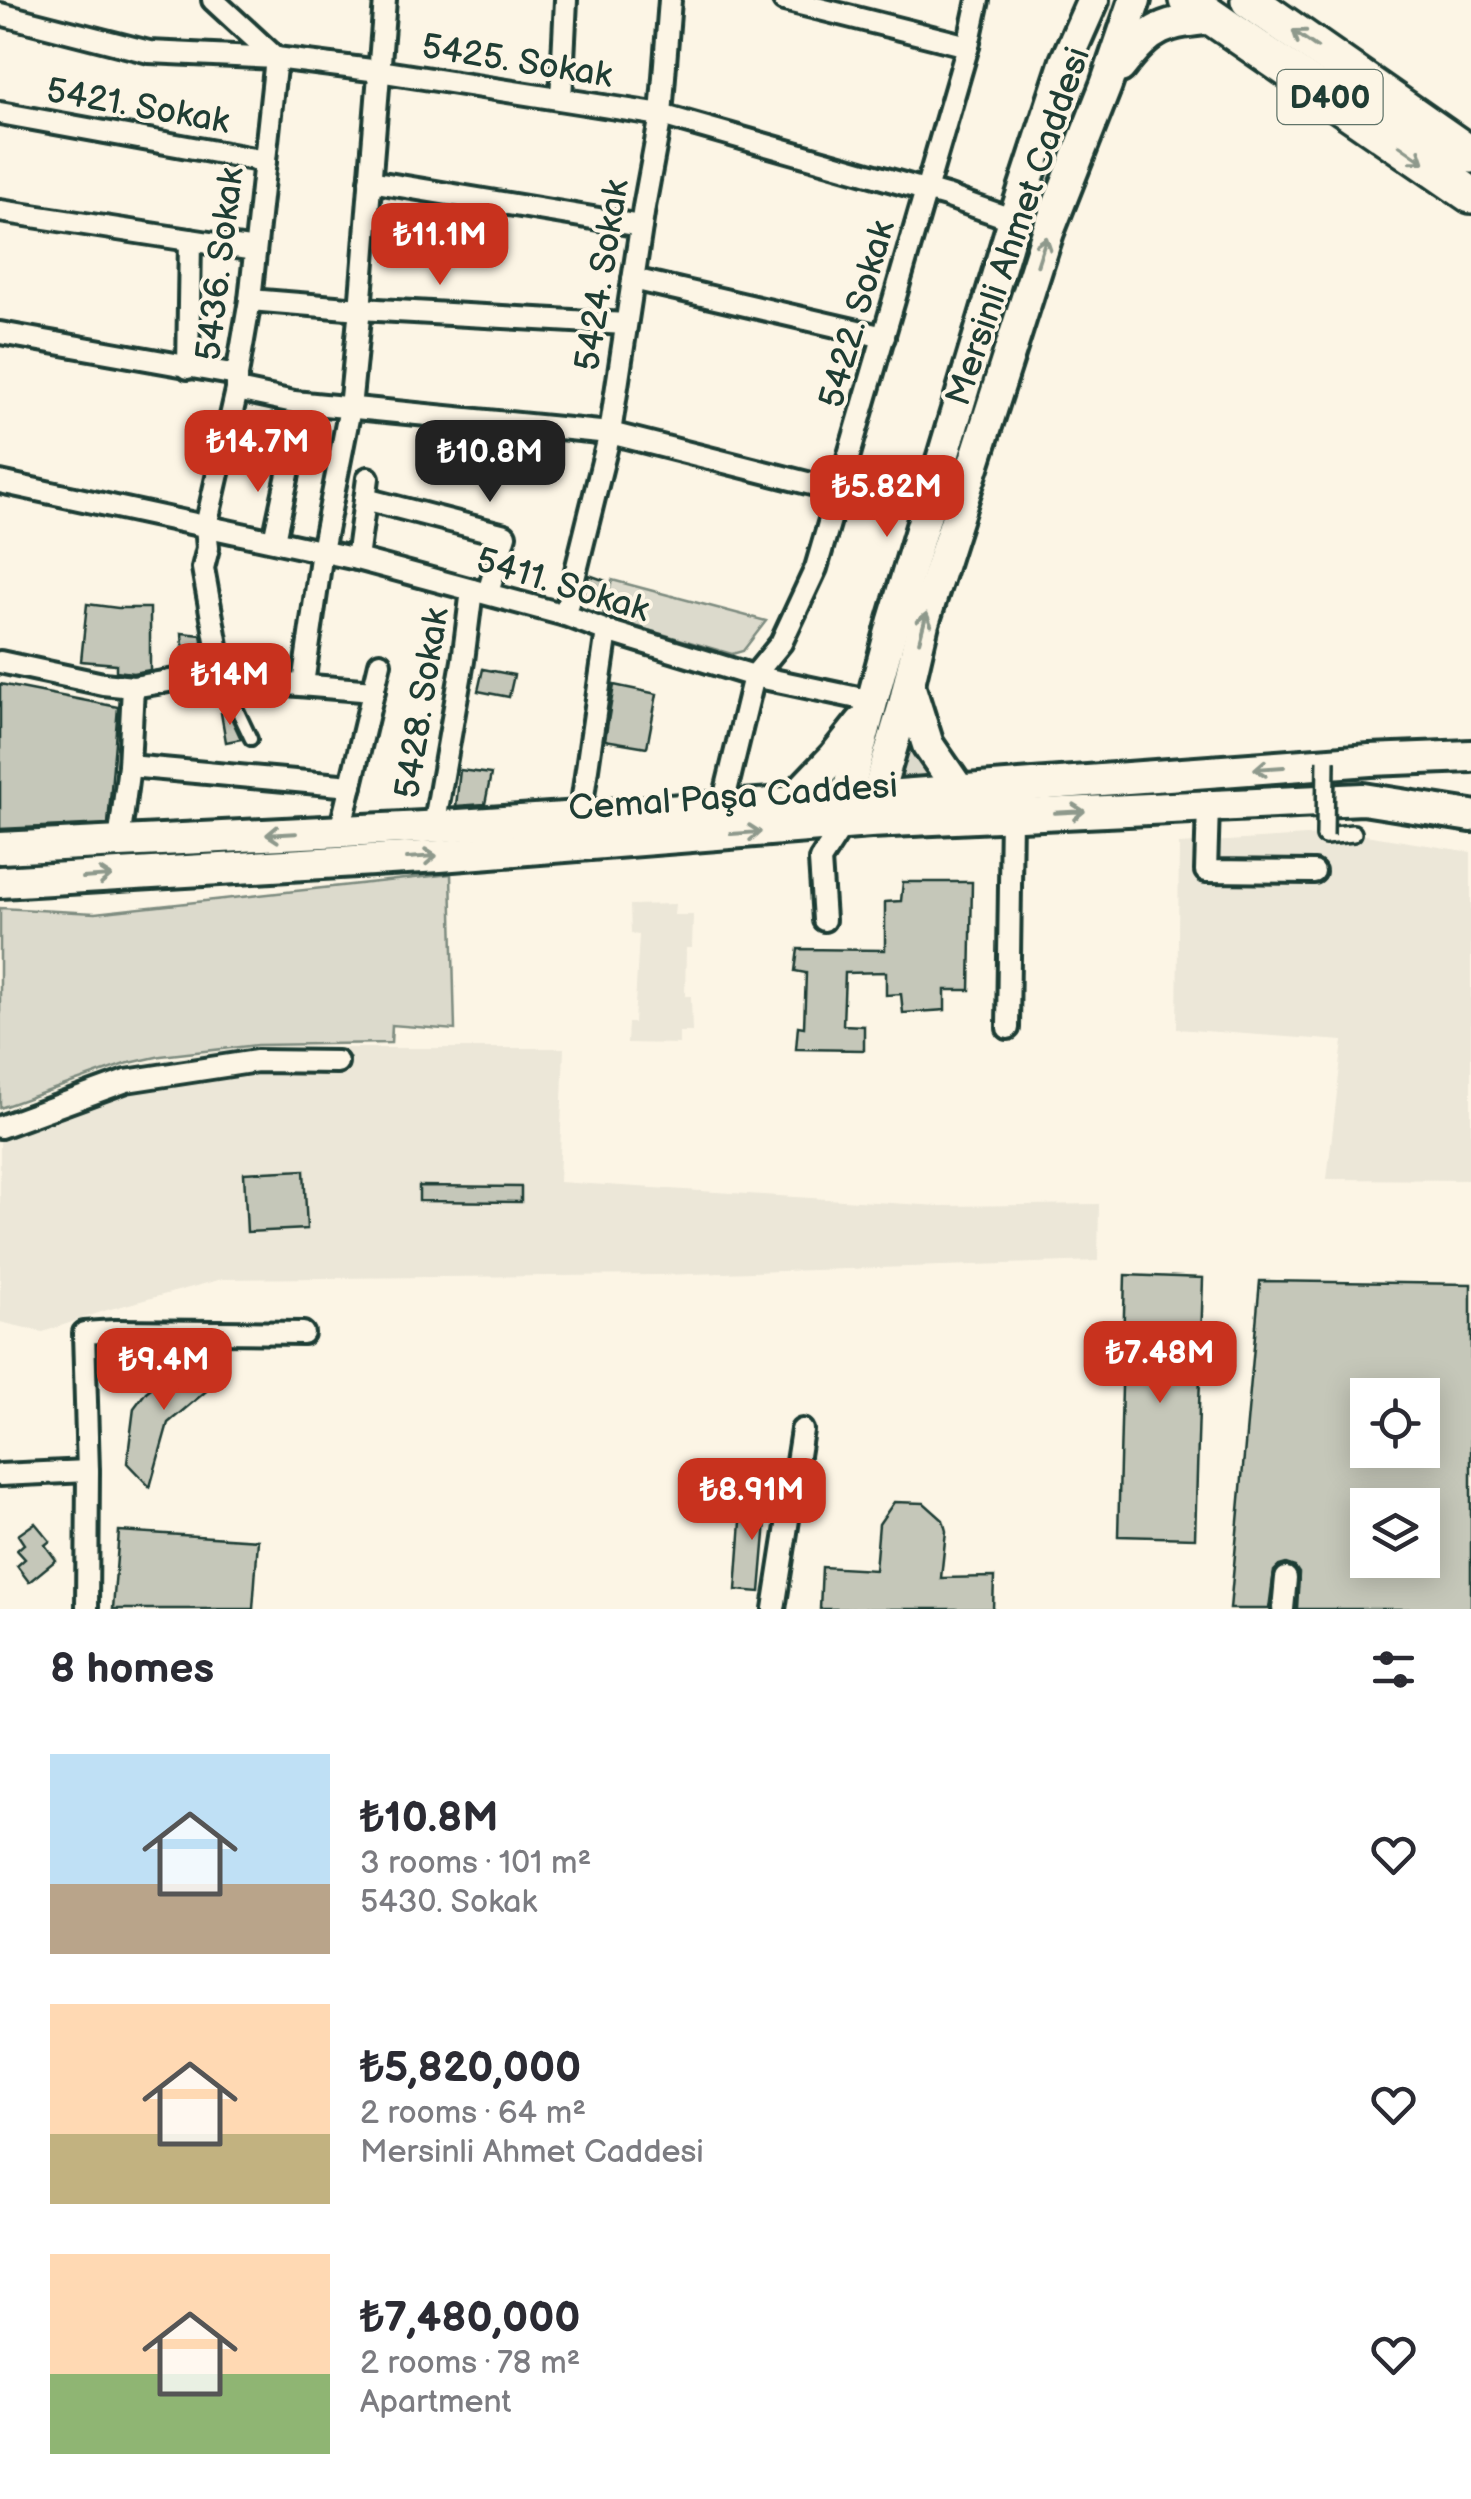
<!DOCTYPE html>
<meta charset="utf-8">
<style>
body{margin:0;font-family:"Balsamiq Sans",sans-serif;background:#f7f7f7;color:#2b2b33;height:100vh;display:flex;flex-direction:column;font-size:38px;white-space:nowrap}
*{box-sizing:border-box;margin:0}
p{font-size:32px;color:#7c7c81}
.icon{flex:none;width:55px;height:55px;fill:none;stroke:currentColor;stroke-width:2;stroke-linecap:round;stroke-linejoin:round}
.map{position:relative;height:1609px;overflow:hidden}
.drawer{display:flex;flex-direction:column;background:#fff;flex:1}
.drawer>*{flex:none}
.tools{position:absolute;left:1350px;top:1378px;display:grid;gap:20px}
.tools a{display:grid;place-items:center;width:90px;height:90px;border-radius:0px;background:#fff;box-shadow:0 5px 25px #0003;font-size:50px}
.price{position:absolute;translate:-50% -85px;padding:0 22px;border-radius:20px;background:#c8321e;color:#fff;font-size:32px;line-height:65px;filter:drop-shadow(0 2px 5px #0008)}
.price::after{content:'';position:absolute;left:50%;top:60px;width:30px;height:22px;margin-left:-15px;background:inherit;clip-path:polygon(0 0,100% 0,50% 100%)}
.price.on{background:#222;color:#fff}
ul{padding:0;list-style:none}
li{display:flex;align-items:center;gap:30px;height:250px;padding:0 50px}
li span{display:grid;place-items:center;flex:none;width:280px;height:200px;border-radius:0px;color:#555}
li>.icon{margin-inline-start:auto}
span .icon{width:120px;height:120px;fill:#fffc;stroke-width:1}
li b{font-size:42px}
h2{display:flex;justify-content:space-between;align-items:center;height:120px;padding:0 50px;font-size:42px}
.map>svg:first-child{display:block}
.built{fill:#ece7d8}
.green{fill:#dcdacc;stroke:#7e8c80;stroke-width:2.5}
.building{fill:#c5c7b9;stroke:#1f3d34;stroke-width:2.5;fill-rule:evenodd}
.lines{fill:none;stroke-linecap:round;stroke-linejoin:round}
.service-casing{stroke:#1f3d34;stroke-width:18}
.pedestrian-casing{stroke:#1f3d34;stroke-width:22}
.minor-casing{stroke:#1f3d34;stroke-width:28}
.secondary-casing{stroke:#1f3d34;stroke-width:38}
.trunk-casing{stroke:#1f3d34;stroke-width:42}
.service{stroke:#fcf5e5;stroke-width:10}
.pedestrian{stroke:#fcf5e5;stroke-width:15}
.minor{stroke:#fcf5e5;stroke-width:20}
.secondary{stroke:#fcf5e5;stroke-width:30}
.trunk{stroke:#fcf5e5;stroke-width:35}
.pedestrian-bridge-casing{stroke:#1f3d34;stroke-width:22;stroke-linecap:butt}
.pedestrian-bridge{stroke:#fcf5e5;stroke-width:15}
.oneway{stroke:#8e998c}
.labels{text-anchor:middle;stroke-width:8;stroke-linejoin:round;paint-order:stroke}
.shield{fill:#fcf5e5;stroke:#617469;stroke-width:2.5}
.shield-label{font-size:32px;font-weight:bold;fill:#1f3d34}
.street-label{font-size:35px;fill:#1f3d34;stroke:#fcf5e5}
</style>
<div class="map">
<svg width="1471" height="1609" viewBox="0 0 1471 1609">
<rect width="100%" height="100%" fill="#fcf5e5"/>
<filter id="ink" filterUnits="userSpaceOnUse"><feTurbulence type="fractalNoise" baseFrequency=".01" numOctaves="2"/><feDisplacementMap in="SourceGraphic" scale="20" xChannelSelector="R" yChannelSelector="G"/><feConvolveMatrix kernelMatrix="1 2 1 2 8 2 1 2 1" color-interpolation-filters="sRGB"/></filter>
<g filter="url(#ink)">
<g class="built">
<path d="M1353 833 1471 852V1180L1327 1179 1343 1041 1177 1029 1179 844Z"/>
<path d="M675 904 674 915H693L692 948H686L685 996H691L692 1032H679V1044L627 1043 628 1023H634L639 935 631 934 630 905Z"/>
<path d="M238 1048H564L559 1182 939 1206 1099 1204 1098 1261 661 1275 222 1279 107 1310 43 1332 0 1322V1112L125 1066Z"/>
</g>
<g class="green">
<path d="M612 580 766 621 743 651 732 654 602 617Z"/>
<path d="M911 705 935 780 889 783Z"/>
<path d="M451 874 455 1030 392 1025 391 1043 257 1045 161 1056 125 1064 0 1108V908L95 913Z"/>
</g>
<g class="building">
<path d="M589 575 606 581 601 595 586 588Z"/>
<path d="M87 604 118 608H150V670L133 673 116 671V664L81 661Z"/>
<path d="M182 633 201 635 207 665H184Z"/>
<path d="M483 669 514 675 509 697 478 691Z"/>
<path d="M0 684 118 707 108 824 0 829Z"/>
<path d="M614 685 657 694 647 747 605 740Z"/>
<path d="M228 711 241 739 226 742 221 713Z"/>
<path d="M460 770 491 774 485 804 456 806Z"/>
<path d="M903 882H972L970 990H945V1010L903 1013 901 994 886 995V972L845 973 843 1025 864 1026V1050L796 1049 798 1026 804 1027 806 973 795 971 798 949 885 950V902L901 901Z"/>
<path d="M304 1170 307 1229 247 1232 244 1173Z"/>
<path d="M419 1186 521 1187V1202L419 1201Z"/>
<path d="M1125 1275 1203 1278 1195 1538 1118 1536Z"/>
<path d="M1260 1281 1471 1284V1609H1297L1299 1573 1295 1567 1286 1564 1279 1566 1274 1571 1269 1609H1230ZM1368 1395H1422V1450H1368ZM1368 1505H1422V1560H1368Z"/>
<path d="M194 1354 217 1382 168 1423 150 1487 127 1463 134 1408 146 1392Z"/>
<path d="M743 1494 768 1498 760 1592 736 1590Z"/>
<path d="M894 1502 924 1503 943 1520 946 1531 941 1578 994 1577 993 1609H820L822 1567 875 1570 879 1524Z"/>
<path d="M35 1523 50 1541 45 1545 56 1560 29 1582 17 1566 25 1559 17 1550 24 1544 18 1535Z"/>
<path d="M119 1531 258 1540 253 1609H113Z"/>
</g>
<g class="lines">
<g class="service-casing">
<path id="service" d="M223 680 251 739"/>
</g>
<g class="pedestrian-casing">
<path id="pedestrian" d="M1325 836 1353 833"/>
</g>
<g class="minor-casing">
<g id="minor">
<path d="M213 0 276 58 250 300 237 375V390L206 526 208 548 203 568 223 679"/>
<path d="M784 0 968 46"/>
<path d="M0 14 149 52 276 58 379 71 661 115 946 196 1014 220"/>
<path d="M561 99 566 0"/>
<path d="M0 113 265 161"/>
<path d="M370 181 641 226"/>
<path d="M0 211 255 250"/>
<path d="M633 279 884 337"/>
<path d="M250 300 360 309 626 324"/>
<path d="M0 333 237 375"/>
<path d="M188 368 190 240"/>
<path d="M237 390 294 402 610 433 839 491"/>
<path d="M0 482 357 559 565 615 607 631 754 676 872 701"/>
<path d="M365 499 505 535 488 593"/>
<path d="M274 540 291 460"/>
<path d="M357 559 368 478"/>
<path d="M565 615 610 433 644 207 661 115 670 0"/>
<path d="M0 662 103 684 133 687 181 679H223L374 691"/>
<path d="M303 684 322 551 350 408 361 298 385 0"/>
<path d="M129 766 351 786"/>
<path d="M1208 806 1206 871 1314 872"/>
<path d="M722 808 754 676 781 643 816 568 968 46 978 0"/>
<path d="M580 817 607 631"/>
<path d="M434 827 463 661 472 590"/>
<path d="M340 831 380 663"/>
<path d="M119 842 129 766 133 687"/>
<path d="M824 920 820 860 842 826"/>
<path d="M1008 1028 1011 815"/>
<path d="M0 1127 126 1081 257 1061 337 1062"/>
<path d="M0 1475 88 1471"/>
<path d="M87 1609 88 1471 84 1333 115 1331 303 1333"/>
<path d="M774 1609 802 1430"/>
<path d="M1283 1609 1286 1578"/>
</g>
</g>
<g class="secondary-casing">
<g id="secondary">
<path d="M1120 67C1152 25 1164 23 1215 18"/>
<path d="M909 685 928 745 959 790"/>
<path d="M790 803 834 757 861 723"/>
<path d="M873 810 904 705 923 623 1048 232 1106 85 1135 0"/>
<path d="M843 818 846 799 894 620 1014 220 1066 61 1093 0"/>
<path d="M0 848 444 826 846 799 1370 760 1471 756"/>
<path d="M0 882 440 856 870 822 1363 799 1471 816"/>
</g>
</g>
<g class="trunk-casing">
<g id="trunk">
<path d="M1187 0 1471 195"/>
<path d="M1249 0 1471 155"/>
</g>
</g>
<use href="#service" class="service"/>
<use href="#pedestrian" class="pedestrian"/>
<use href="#minor" class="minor"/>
<use href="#secondary" class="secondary"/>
<use href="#trunk" class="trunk"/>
<g class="pedestrian-bridge-casing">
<path id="pedestrian-bridge" d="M1325 836 1326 760"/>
</g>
<use href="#pedestrian-bridge" class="pedestrian-bridge"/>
</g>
<defs><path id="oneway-shaft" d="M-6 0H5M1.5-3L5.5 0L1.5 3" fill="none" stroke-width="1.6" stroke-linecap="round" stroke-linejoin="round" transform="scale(2.5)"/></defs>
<g class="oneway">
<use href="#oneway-shaft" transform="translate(1305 39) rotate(-145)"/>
<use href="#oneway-shaft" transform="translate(1412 154) rotate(35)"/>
<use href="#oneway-shaft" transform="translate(1042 251) rotate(-72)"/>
<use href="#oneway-shaft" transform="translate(923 627) rotate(-75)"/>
<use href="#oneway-shaft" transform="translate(1269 768) rotate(176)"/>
<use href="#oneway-shaft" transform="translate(1070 812) rotate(-3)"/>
<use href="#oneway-shaft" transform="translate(746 833) rotate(-4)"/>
<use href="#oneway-shaft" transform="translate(281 834) rotate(177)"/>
<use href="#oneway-shaft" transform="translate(422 857) rotate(-4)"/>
<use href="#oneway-shaft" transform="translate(97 877) rotate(-4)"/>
</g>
</g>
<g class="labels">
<rect class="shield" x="1277.5" y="70" width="105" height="54" rx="8"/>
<g class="shield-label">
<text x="1330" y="108">D400</text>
</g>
<g class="street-label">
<text transform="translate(517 60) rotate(9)" y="12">5425. Sokak</text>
<text transform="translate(138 105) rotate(10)" y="12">5421. Sokak</text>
<text transform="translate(1017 226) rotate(-71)" y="12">Mersinli Ahmet Caddesi</text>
<text transform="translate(219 264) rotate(-83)" y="12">5436. Sokak</text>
<text transform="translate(601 275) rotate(-81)" y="12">5424. Sokak</text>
<text transform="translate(856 314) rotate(-74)" y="12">5422. Sokak</text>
<text transform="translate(563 584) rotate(17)" y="12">5411. Sokak</text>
<text transform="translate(421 703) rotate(-81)" y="12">5428. Sokak</text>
<text transform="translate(733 796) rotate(-4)" y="12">Cemal Paşa Caddesi</text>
</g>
</g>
</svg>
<div class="tools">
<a><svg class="icon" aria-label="locate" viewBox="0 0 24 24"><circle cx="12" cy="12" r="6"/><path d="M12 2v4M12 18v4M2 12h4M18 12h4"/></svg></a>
<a><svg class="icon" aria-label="layers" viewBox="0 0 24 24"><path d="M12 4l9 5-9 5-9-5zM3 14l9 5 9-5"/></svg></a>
</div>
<b class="price" style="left:440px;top:288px">₺11.1M</b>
<b class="price" style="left:258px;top:495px">₺14.7M</b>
<b class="price on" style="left:490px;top:505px">₺10.8M</b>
<b class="price" style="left:887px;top:540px">₺5.82M</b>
<b class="price" style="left:230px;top:728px">₺14M</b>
<b class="price" style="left:1160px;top:1406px">₺7.48M</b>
<b class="price" style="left:164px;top:1413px">₺9.4M</b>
<b class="price" style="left:752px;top:1543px">₺8.91M</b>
</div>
<section class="drawer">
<h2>8 homes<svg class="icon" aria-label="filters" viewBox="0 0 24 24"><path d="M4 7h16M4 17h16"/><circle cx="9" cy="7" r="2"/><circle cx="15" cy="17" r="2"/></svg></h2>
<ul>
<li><span style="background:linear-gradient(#bfe0f5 65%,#b9a48a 0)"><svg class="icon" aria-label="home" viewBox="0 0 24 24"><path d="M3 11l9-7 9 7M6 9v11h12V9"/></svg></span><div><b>₺10.8M</b><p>3 rooms · 101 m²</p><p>5430. Sokak</p></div><svg class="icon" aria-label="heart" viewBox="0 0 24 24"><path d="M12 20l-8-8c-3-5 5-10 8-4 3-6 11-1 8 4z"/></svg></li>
<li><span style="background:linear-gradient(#ffd9b3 65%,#c2b280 0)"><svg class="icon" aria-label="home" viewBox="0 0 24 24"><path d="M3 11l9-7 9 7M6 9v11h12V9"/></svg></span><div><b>₺5,820,000</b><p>2 rooms · 64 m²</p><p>Mersinli Ahmet Caddesi</p></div><svg class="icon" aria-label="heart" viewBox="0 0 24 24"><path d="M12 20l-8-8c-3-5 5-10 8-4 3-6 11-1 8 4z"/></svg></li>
<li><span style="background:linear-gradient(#ffd9b3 60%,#8fb573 0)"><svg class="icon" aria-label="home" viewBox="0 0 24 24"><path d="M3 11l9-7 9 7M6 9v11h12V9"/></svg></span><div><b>₺7,480,000</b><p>2 rooms · 78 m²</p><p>Apartment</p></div><svg class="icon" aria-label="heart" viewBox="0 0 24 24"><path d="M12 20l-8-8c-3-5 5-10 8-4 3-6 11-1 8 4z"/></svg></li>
</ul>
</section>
